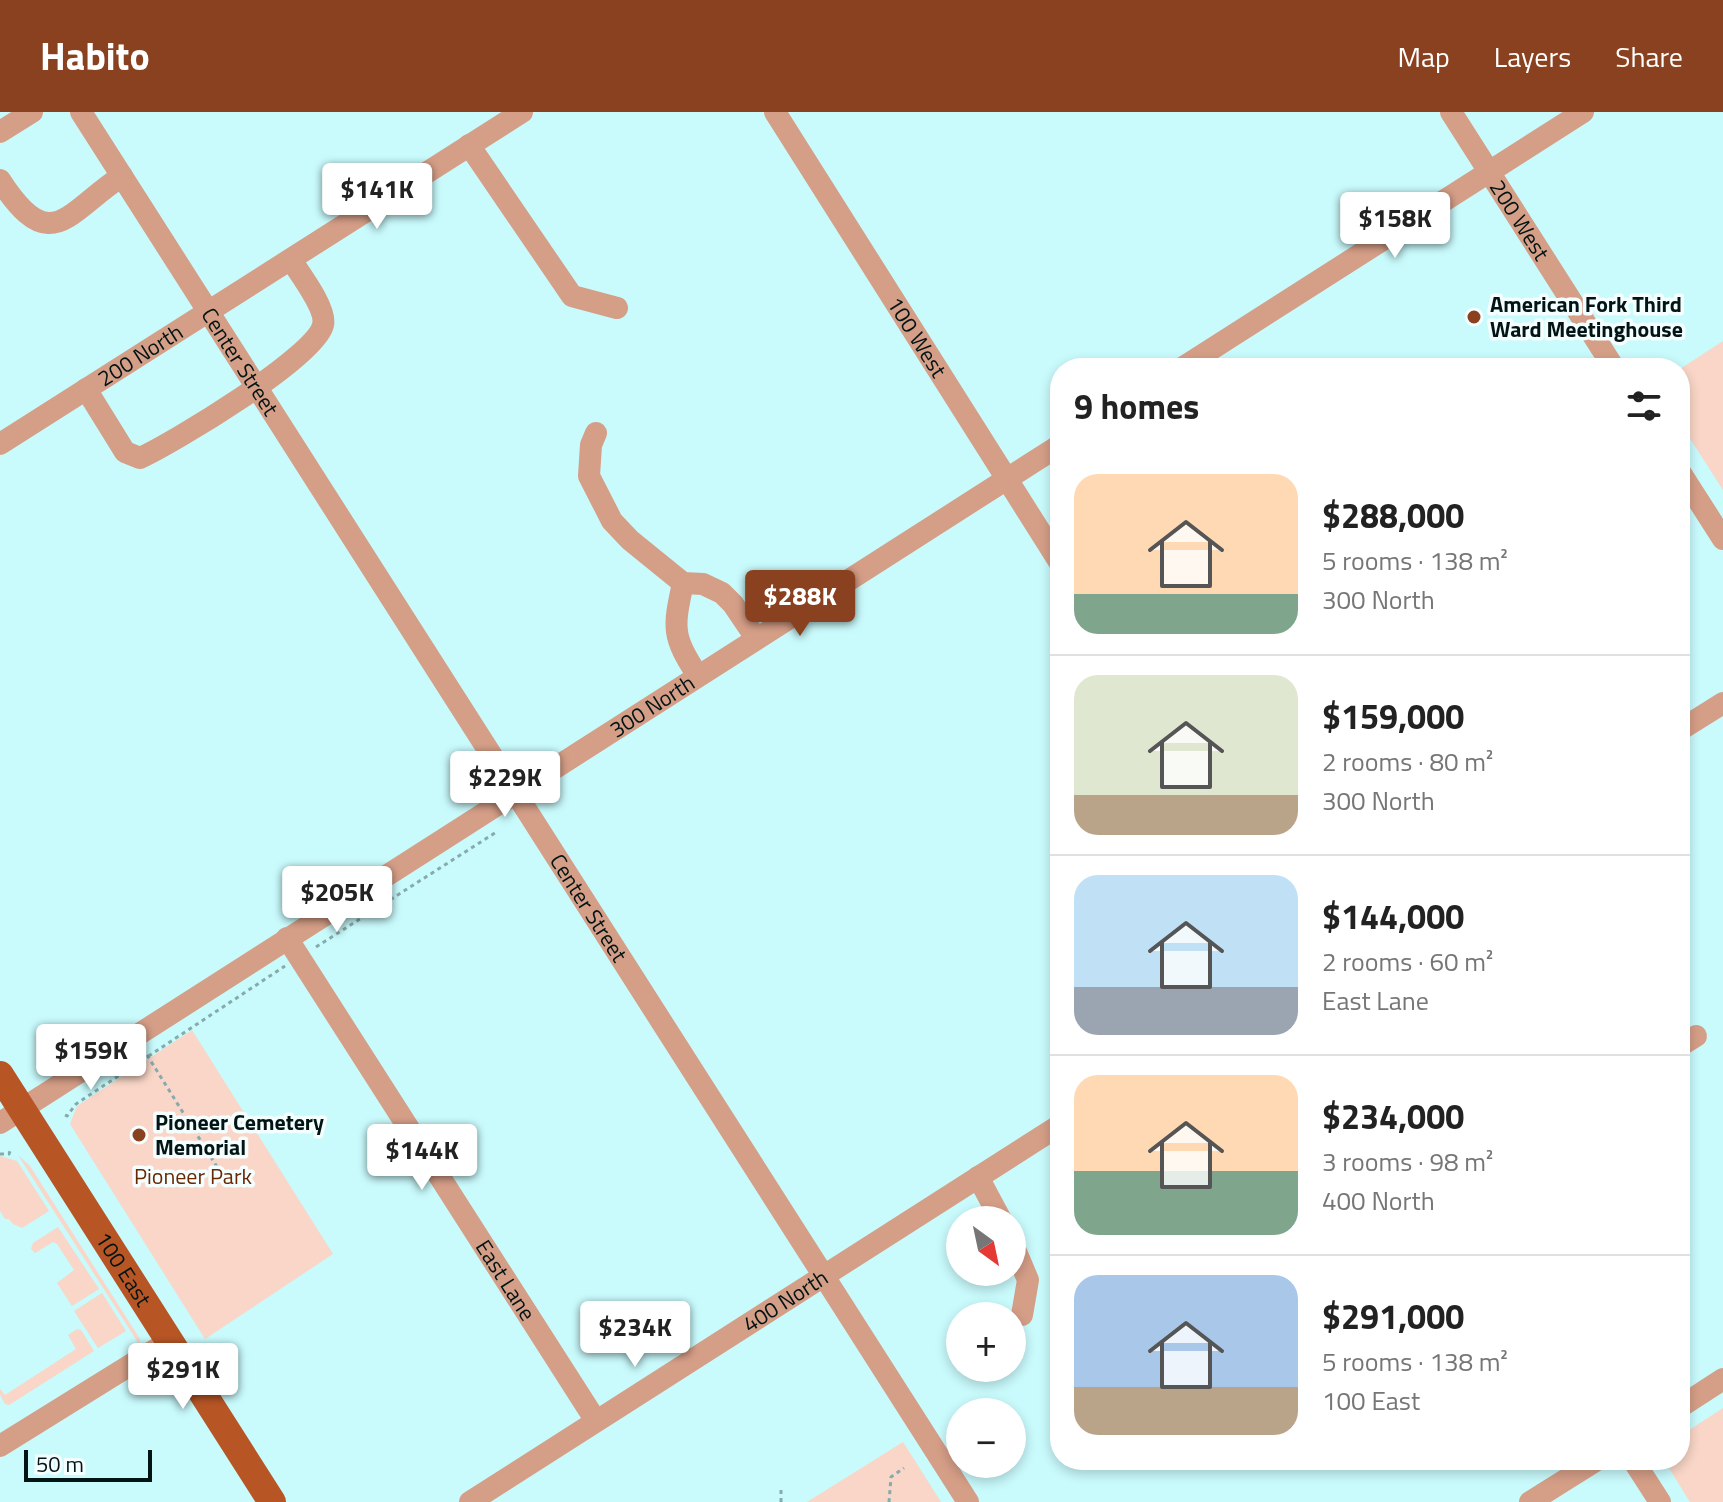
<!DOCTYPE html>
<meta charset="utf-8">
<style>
body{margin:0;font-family:"Titillium Web",sans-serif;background:#f6f6f6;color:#222;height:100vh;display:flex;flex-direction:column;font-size:30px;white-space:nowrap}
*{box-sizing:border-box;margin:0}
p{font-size:26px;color:#767676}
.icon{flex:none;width:44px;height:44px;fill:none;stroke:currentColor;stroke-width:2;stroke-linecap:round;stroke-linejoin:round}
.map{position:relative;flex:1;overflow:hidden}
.details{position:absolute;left:1050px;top:246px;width:640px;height:1112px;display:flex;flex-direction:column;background:#fff;border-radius:32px;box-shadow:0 4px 12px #0003}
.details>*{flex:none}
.needle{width:52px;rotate:147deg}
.fabs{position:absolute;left:946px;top:1094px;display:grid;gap:16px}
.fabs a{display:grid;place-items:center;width:80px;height:80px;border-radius:50%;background:#fff;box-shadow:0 4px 12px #0003;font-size:40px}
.scale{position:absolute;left:24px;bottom:20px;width:128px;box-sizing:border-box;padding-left:8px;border:4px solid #031415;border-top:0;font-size:22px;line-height:28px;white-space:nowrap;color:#031415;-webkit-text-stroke:6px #f5feff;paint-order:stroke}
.price{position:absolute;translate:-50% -68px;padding:0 18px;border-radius:8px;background:#fff;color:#222;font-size:26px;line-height:52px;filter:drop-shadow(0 2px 4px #0008)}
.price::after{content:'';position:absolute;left:50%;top:48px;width:24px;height:18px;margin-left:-12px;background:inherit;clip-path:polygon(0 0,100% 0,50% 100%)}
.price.selected{background:#89411f;color:#fff}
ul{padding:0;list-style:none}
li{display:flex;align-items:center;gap:24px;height:200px;padding:0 24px}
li+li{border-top:2px solid #e0e0e0}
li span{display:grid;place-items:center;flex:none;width:224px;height:160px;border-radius:24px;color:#555}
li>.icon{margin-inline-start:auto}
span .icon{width:96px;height:96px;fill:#fffc;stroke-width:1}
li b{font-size:34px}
h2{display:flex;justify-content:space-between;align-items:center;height:96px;padding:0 24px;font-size:34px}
header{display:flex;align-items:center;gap:48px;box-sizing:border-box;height:112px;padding:0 40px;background:#89411f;color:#fff}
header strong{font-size:38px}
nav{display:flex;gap:44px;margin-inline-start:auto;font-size:28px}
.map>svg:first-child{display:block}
.green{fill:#f9d6c7}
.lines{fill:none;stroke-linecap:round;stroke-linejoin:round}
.path{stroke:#85abac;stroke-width:3;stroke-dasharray:4 4;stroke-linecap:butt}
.minor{stroke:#d59e87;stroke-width:22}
.major{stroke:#b75525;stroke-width:28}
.poi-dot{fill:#89411f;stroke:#f5feff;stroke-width:3}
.labels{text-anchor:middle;stroke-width:7;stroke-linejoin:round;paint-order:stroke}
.street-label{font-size:22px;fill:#031415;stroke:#f5feff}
.poi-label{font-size:22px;font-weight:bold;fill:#031415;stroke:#f5feff;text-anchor:start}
.park-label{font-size:22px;fill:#6b2700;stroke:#f5feff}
</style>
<header>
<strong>Habito</strong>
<nav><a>Map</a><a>Layers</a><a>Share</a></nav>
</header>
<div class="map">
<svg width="1723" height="1390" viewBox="0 0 1723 1390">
<rect width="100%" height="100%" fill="#c9fafc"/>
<g class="green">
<path d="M1723 229V378L1680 311V257Z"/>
<path d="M192 918 333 1142 205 1227 70 1012 77 994Z"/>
<path d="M18 1043 30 1054 140 1227 139 1232Z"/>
<path d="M0 1044 17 1049 49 1099 22 1116 13 1112 9 1107H5L0 1099Z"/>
<path d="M58 1115 99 1177 72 1194 57 1171 74 1158 57 1132 53 1130 35 1141 31 1137 33 1131Z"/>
<path d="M102 1181 126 1219 98 1236 74 1199Z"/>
<path d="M77 1217 81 1218 94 1239 9 1293 5 1292 0 1283V1277L5 1283 76 1237 68 1223Z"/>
<path d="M1723 1296V1390H1690L1664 1348H1680V1324Z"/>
<path d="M903 1330 941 1390H807Z"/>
</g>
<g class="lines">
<g class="path">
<path d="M316 835 498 719"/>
<path d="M147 943 224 1066 234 1059"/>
<path d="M65 1003 67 1004 76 992 285 854"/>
<path d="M0 1042H9L10 1039"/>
<path d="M781 1390V1375"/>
<path d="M889 1390 891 1365 904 1356"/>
</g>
<g class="minor">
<path id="s1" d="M81 0 968 1390"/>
<path id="s2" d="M775 0 1060 451"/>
<path id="s3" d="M1451 0 1614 256"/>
<path d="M0 20 32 0"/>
<path d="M469 33 572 184 617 196"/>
<path d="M0 68C51 147 67 100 122 64"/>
<path d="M1182 256 1583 0"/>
<path d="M86 277 125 340 140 346C173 331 316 245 323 213 327 197 300 162 291 148"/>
<path d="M596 321 591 333 589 364 612 409 630 428 683 471 703 472 722 481 733 492 756 526"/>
<path id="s4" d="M0 332 522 0"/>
<path d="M1680 360 1723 427"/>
<path d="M683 471C673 517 672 524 698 564"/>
<path d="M1680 618 1723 591"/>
<path id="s5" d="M287 826 596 1309"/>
<path d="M1680 934 1696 924"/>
<path id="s6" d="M0 1011 1060 333"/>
<path d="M978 1065 1001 1108"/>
<path d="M1012 1130 1028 1168 1022 1203"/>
<path d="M1680 1295 1723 1267"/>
<path d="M0 1334 169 1229"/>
<path d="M1633 1348 1660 1390"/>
<path id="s7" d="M470 1390 1060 1013"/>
<path d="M1530 1390 1597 1348"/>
</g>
<path class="major" id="s8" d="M0 963 272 1390"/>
</g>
<g class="poi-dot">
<circle cx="1474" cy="205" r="8"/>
<circle cx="139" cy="1023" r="8"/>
</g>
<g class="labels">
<g class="street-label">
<text dy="8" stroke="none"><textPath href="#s3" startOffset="128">200 West</textPath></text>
<text dy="8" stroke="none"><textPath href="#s2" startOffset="266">100 West</textPath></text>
<text dy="8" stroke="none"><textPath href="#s4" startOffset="166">200 North</textPath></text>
<text dy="8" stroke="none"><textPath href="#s1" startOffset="296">Center Street</textPath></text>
<text dy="8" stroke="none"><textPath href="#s6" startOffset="774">300 North</textPath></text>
<text dy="8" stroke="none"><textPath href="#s1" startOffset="944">Center Street</textPath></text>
<text dy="8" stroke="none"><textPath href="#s8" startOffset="230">100 East</textPath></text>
<text dy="8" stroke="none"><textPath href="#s5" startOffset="406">East Lane</textPath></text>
<text dy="8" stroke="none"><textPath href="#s7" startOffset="374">400 North</textPath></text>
</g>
<g class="poi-label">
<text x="1490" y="200">American Fork Third<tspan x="1490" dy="25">Ward Meetinghouse</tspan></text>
<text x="155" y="1018">Pioneer Cemetery<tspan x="155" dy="25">Memorial</tspan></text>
</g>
<g class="park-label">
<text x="193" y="1072">Pioneer Park</text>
</g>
</g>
</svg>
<div class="fabs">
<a><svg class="needle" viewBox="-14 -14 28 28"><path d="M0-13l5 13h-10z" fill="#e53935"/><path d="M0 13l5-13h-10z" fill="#767676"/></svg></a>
<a>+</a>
<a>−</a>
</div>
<div class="scale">50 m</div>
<b class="price" style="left:377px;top:119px">$141K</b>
<b class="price" style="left:1395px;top:148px">$158K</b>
<b class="price selected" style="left:800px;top:526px">$288K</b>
<b class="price" style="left:505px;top:707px">$229K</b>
<b class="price" style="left:337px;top:822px">$205K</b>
<b class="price" style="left:91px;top:980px">$159K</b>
<b class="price" style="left:422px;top:1080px">$144K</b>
<b class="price" style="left:635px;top:1257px">$234K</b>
<b class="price" style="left:183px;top:1299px">$291K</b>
<section class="details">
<h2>9 homes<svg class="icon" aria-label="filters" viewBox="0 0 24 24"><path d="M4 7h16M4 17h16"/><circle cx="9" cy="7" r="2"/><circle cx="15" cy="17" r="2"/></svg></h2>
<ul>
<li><span style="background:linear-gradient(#ffd9b3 75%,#7fa58c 0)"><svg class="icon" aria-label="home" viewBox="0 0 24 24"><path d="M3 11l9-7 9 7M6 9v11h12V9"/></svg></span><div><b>$288,000</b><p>5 rooms · 138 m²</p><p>300 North</p></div></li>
<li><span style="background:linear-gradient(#dfe7d0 75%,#b9a48a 0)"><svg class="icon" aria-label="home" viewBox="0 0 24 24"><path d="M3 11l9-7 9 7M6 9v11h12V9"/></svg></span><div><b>$159,000</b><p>2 rooms · 80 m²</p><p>300 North</p></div></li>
<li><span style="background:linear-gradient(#bfe0f5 70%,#9aa5b1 0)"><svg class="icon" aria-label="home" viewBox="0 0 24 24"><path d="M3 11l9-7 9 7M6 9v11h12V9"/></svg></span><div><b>$144,000</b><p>2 rooms · 60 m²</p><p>East Lane</p></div></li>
<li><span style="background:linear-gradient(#ffd9b3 60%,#7fa58c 0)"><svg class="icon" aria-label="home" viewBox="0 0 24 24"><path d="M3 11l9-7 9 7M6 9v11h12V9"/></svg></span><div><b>$234,000</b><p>3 rooms · 98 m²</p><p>400 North</p></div></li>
<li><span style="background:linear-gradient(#a9c7e8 70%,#b9a48a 0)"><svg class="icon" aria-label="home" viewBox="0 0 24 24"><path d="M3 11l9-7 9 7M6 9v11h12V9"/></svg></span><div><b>$291,000</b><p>5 rooms · 138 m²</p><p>100 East</p></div></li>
</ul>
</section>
</div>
